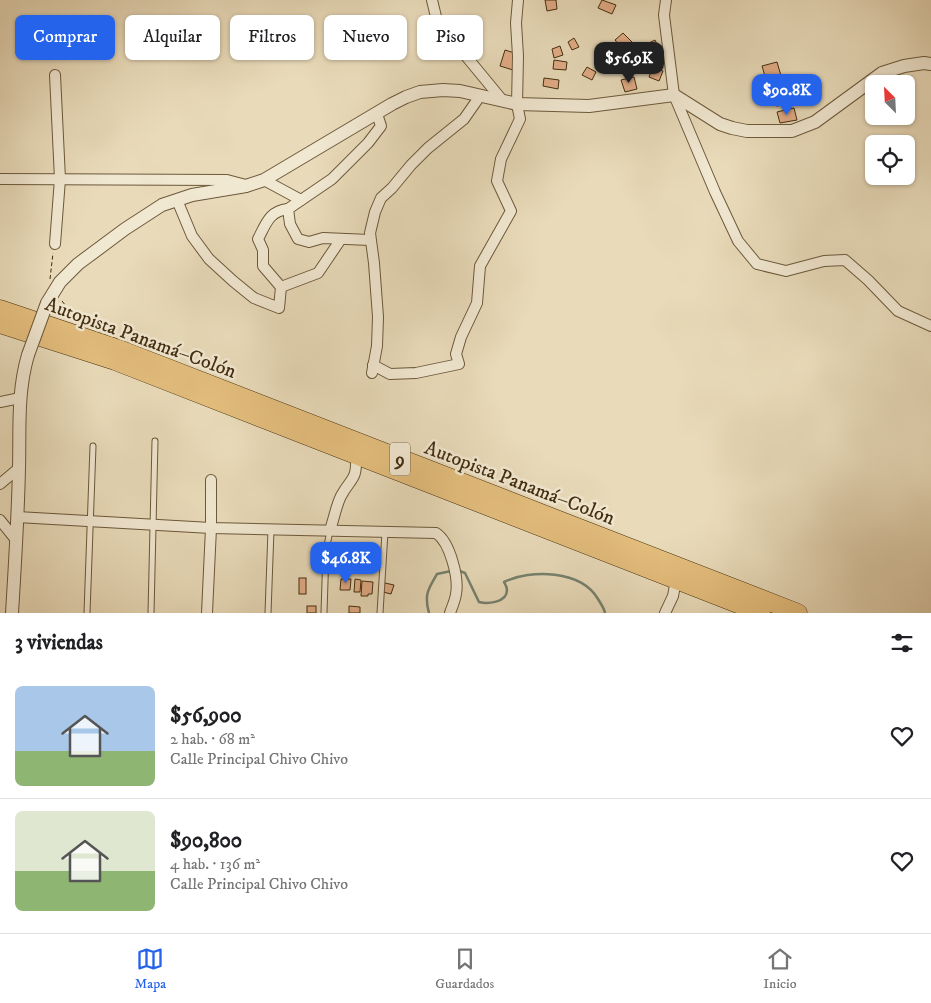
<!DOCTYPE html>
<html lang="es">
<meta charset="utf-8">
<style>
body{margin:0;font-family:"IM FELL DW Pica",serif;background:#f2f2f2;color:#202124;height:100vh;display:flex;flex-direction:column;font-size:19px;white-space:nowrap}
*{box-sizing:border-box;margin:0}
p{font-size:16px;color:#757577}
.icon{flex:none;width:28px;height:28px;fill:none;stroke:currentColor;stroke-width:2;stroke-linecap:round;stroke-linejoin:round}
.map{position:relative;height:613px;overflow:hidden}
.drawer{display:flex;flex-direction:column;background:#fff;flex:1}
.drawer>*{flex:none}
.top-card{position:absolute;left:15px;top:15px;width:500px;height:45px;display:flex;gap:10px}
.needle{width:32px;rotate:336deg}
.buttons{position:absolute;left:865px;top:75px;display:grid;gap:10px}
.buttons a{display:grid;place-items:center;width:50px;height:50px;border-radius:8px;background:#fff;box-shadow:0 1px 4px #0004;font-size:25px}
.price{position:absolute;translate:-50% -42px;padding:0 11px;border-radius:10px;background:#2563eb;color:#fff;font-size:16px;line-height:32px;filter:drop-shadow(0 1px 2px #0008)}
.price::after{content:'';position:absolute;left:50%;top:30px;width:15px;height:11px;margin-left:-8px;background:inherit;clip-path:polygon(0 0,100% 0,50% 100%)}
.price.on{background:#222;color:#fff}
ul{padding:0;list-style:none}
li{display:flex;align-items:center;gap:15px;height:125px;padding:0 15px}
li+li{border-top:1px solid #e0e0e0}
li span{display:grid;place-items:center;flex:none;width:140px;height:100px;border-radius:8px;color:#555}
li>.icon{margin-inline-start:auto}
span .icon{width:60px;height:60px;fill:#fffc;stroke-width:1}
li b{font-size:21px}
h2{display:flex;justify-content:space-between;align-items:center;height:60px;padding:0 15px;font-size:21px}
.chip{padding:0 18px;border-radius:8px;background:#fff;box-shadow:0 1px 4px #0004;font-size:18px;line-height:45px}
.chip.on{background:#2563eb;color:#fff}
.tab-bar{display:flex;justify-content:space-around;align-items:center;height:70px;border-top:1px solid #e0e0e0;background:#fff;font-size:14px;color:#757577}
.tab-bar a{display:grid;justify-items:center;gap:2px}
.tab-bar .on{color:#2563eb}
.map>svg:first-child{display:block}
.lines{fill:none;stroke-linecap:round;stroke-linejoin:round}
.stream{stroke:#758270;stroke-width:2.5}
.building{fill:#e3ad87;stroke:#422d0f}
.service-casing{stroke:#6c583a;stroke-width:7}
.minor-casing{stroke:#6c583a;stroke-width:12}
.tertiary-casing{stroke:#6c583a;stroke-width:14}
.motorway-casing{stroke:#422d0f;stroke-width:19}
.path{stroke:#422d0f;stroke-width:1;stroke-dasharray:4 2.5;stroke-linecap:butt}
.service{stroke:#f1e8d2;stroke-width:5}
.minor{stroke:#f1e8d2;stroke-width:10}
.tertiary{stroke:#f1e8d2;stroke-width:12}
.motorway{stroke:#e4be7d;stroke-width:18}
.tertiary-bridge-casing{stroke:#6c583a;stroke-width:14;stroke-linecap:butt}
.tertiary-bridge{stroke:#f1e8d2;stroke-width:12}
.labels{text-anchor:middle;stroke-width:5;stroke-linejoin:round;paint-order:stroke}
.shield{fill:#f1e8d2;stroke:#76654a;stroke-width:1}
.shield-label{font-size:19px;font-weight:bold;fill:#422d0f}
.street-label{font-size:20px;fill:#422d0f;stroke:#f1e8d2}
</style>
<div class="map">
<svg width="931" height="613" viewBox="0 0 931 613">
<rect width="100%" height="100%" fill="#e9dbba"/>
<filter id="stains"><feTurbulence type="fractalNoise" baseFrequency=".004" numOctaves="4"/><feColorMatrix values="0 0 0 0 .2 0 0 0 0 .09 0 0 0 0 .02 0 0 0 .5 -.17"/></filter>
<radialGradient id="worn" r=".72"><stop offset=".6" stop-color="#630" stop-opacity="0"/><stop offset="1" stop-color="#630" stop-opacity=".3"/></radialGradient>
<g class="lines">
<g class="stream">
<path d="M457 570 465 573 479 602C487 604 507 603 507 590 507 587 505 584 504 582 531 569 581 570 598 599 601 604 604 608 605 613"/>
<path d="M429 613C424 595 428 589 437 574L451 571"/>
</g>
</g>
<g class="building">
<path d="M545 0H556L557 9 547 11Z"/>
<path d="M602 0 616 5 612 14 598 8Z"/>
<path d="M623 33 632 42 623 50 615 40Z"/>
<path d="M574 38 579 47 572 50 568 42Z"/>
<path d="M655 40 662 56 655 60 647 44Z"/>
<path d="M560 46 563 55 554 58 552 49Z"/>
<path d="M505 50 518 54 513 70 500 66Z"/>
<path d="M554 60 567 62 566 70 553 69Z"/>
<path d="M777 62 784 86 769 90 762 66Z"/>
<path d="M587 67 596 72 592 80 582 75Z"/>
<path d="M653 67 663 71 659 81 649 77Z"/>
<path d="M634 77 637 89 625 92 621 80Z"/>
<path d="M544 78 559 80 558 89 543 86Z"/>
<path d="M793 95 794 104 776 106 775 97Z"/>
<path d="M794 108 797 120 780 123 777 112Z"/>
<path d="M368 547 378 548V556L367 555Z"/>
<path d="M364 563 372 564 371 573 364 572Z"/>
<rect x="299" y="578" width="7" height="16"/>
<path d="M341 579H351L350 590H340Z"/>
<path d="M355 579 361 580 360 592H354Z"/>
<path d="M362 581 373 582 372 594H368V596H361Z"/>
<path d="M385 583 394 585 391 594 383 592Z"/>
<rect x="307" y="606" width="9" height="7"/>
<path d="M349 606 360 607V613H349Z"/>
</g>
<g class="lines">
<g class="service-casing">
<g id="service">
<path d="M87 613 93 446"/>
<path d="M151 613 155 441"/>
<path d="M268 613 271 530"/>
<path d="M324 613 326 550 330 531"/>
<path d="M380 613 385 532"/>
</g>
</g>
<g class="minor-casing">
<g id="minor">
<path d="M432 0 437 21 503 101"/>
<path d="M666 0 664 15 674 95 715 192 738 241 757 264 786 271 824 261 845 260 868 280 898 311 931 326"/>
<path d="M0 179 227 180 246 185"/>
<path d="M264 180 301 200"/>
<path d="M177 200 192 236 209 259 233 281 254 298 279 308 281 287 263 266V250L258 239C266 224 269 211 288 209"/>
<path d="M370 240 323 238 309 242 298 239 290 224 288 209 332 179 368 143 381 126 377 114"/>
<path d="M55 244 60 179 55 75"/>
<path d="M281 287 318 273 341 239"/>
<path d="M373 365 390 374 416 373 459 364 456 354 461 337 477 303 480 266 511 211 497 181 501 159 520 119 517 104 518 56 516 23 518 0"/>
<path d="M372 373 377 346 378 317 374 263 370 233 375 212 381 198 392 188 411 165 428 148 464 119 480 96"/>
<path d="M0 402 20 398"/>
<path d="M0 484 19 468"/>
<path d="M17 517 211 528 436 533C450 542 459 578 456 594 455 601 452 607 450 613"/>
<path d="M0 520 16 540"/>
<path d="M330 530C334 519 336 506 341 496 352 476 357 481 356 455"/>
<path d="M207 613 211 528V480"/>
<path d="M665 613 673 596 676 580"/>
</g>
</g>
<g class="tertiary-casing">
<g id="tertiary">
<path d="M47 303 60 282 78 264 125 229 162 205 192 195 246 186 264 180 392 104 406 97 420 92 443 90 460 91 517 104 589 106 674 95 720 124 732 128 747 131H792L815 122 882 73 904 66 924 63 931 64"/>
<path d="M12 613C15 565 18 516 19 468 20 430 17 392 28 355"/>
</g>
</g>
<g class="motorway-casing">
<g id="motorway">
<path d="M0 309 119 349 798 613"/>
<path d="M0 324 115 361 761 613"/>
</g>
</g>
<g class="path">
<path d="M50 279 53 253"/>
<path d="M62 301 66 306 71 319"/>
</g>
<use href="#service" class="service"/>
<use href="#minor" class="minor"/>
<use href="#tertiary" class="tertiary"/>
<use href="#motorway" class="motorway"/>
<g class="tertiary-bridge-casing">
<path id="tertiary-bridge" d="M28 355 47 303"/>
</g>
<use href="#tertiary-bridge" class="tertiary-bridge"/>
</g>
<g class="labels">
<rect class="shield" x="390" y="442.5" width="20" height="33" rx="4"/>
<g class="shield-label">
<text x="400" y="466">9</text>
</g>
<g class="street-label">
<text transform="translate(141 337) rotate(20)" y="7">Autopista Panamá–Colón</text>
<text transform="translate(520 482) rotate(21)" y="7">Autopista Panamá–Colón</text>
</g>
</g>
<rect width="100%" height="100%" filter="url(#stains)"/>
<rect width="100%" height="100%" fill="url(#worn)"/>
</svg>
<div class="buttons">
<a><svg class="needle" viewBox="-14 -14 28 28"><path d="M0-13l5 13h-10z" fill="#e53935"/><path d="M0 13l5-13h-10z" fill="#757577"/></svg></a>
<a><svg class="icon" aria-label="locate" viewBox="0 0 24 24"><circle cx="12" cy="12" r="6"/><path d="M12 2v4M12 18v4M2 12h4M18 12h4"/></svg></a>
</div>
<b class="price on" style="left:629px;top:84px">$56.9K</b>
<b class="price" style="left:787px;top:116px">$90.8K</b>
<b class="price" style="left:346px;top:584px">$46.8K</b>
<div class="top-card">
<a class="chip on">Comprar</a>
<a class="chip">Alquilar</a>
<a class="chip">Filtros</a>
<a class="chip">Nuevo</a>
<a class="chip">Piso</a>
</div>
</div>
<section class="drawer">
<h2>3 viviendas<svg class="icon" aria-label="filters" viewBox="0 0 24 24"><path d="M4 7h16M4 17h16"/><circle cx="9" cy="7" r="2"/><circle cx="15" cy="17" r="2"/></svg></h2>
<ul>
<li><span style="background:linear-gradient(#a9c7e8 65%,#8fb573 0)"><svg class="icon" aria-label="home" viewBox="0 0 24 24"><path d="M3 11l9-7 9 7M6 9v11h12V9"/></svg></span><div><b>$56,900</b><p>2 hab. · 68 m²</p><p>Calle Principal Chivo Chivo</p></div><svg class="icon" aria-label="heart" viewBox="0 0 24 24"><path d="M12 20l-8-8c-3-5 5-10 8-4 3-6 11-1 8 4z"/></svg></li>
<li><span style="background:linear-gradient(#dfe7d0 60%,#8fb573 0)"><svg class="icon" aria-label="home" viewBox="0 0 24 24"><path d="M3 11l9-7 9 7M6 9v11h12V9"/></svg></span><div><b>$90,800</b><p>4 hab. · 136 m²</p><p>Calle Principal Chivo Chivo</p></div><svg class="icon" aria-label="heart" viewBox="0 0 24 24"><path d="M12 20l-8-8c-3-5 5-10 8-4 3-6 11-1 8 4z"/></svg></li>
</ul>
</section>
<nav class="tab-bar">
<a class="on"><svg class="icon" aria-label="map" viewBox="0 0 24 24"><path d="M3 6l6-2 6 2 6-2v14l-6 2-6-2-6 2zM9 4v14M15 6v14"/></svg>Mapa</a>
<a><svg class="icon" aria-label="saved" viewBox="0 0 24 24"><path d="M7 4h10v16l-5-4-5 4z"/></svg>Guardados</a>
<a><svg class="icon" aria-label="home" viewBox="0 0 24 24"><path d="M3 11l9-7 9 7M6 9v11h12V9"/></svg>Inicio</a>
</nav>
